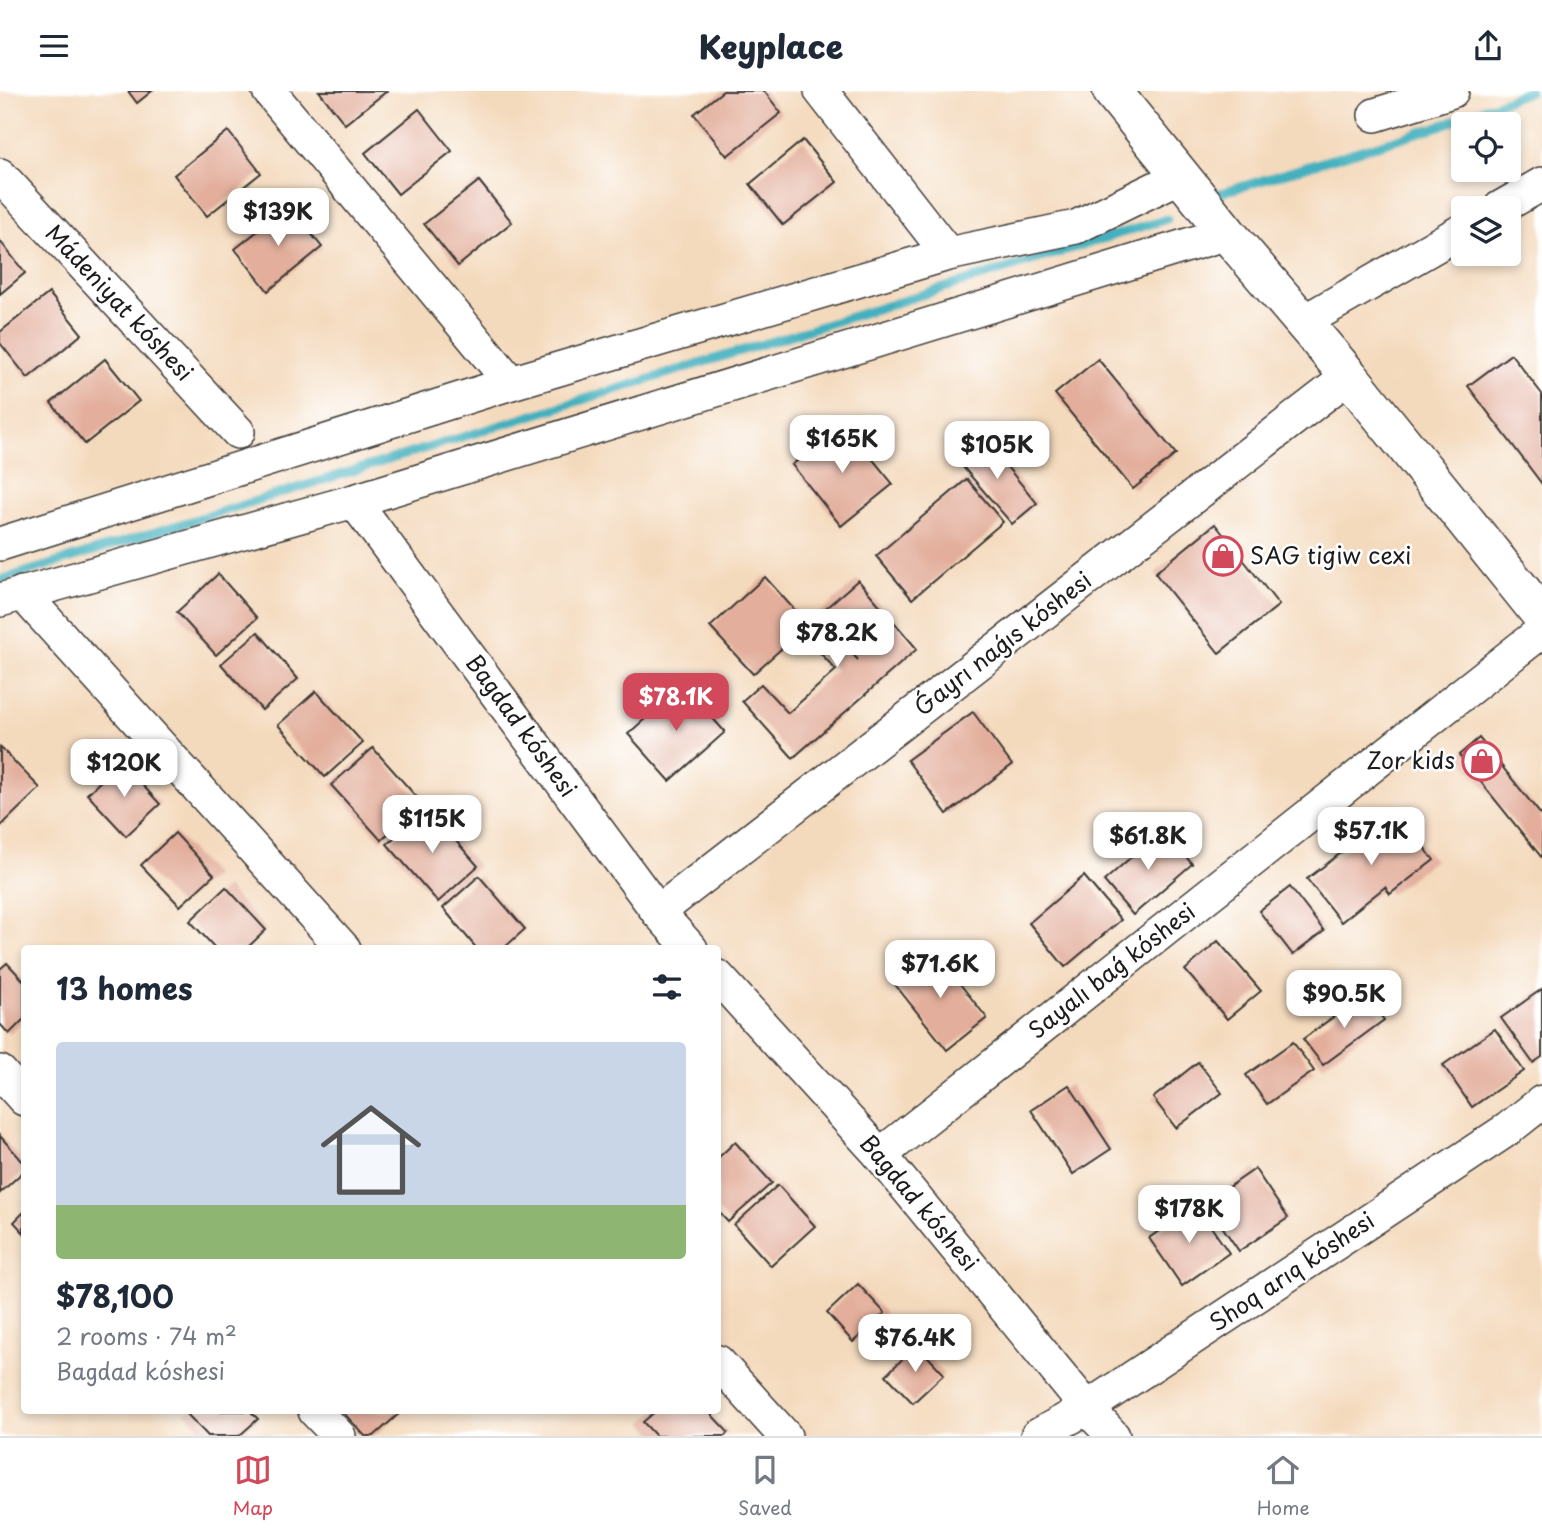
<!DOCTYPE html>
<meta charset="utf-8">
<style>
body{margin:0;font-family:"Playpen Sans",sans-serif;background:#f2f2f3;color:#1f2937;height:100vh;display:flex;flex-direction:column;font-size:26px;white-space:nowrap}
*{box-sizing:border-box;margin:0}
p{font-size:23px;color:#747a83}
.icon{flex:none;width:38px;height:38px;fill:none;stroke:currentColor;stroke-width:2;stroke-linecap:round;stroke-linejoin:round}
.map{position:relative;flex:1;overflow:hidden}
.drawer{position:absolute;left:21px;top:854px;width:700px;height:469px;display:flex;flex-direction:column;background:#fff;border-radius:7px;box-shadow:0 4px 10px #0003}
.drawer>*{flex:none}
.buttons{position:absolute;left:1451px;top:21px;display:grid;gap:14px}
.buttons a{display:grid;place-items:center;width:70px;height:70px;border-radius:7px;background:#fff;box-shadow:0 4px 10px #0003;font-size:35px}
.price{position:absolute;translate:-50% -60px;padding:0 16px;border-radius:14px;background:#fff;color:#222;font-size:23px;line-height:46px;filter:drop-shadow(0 2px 4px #0008)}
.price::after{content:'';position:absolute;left:50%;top:42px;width:21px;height:16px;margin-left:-10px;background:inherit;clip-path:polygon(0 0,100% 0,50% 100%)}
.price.active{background:#d1495b;color:#fff}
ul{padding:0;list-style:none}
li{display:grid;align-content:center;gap:14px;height:371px;padding:0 35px}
li span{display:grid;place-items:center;height:217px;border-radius:7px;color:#555}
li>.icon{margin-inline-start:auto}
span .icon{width:126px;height:126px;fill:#fffc;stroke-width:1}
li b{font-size:30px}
h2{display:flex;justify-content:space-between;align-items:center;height:84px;padding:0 35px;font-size:30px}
header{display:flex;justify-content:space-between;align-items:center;height:91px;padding:0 35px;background:#fff;font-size:32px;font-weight:800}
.dock{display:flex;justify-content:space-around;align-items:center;height:98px;border-top:2px solid #e0e1e3;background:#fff;font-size:19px;color:#747a83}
.dock a{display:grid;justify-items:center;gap:4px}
.dock .active{color:#d1495b}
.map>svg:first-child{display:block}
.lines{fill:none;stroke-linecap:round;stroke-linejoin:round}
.stream{stroke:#42b0be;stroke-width:9}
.building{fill:#e3af9c}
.minor-casing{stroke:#3c3834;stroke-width:36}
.major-casing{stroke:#3c3834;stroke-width:41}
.minor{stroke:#fff;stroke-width:33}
.major{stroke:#fff;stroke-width:38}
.labels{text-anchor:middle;stroke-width:5;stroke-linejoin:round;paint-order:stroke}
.street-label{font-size:23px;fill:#1c1c1c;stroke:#fff}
.poi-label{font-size:23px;fill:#1c1c1c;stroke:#fff;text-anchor:start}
</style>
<header><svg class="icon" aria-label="menu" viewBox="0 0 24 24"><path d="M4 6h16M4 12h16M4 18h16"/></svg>Keyplace<svg class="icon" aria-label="share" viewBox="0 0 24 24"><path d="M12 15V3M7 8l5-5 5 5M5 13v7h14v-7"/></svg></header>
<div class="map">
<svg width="1542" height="1345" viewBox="0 0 1542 1345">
<rect width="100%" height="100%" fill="#fff"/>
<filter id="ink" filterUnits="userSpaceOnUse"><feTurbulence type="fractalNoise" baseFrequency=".0143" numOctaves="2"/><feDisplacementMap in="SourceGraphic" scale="14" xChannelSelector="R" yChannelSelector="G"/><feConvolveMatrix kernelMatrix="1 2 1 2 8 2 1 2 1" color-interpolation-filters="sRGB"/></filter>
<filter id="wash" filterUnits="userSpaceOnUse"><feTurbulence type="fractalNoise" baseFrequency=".00686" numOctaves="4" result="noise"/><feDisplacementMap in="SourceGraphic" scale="28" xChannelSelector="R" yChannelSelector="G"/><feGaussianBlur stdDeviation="1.57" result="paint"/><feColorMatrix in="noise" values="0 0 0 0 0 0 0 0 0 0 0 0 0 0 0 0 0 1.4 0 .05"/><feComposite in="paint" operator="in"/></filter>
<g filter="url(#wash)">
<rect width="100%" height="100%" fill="#f4dabd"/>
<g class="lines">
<g class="stream">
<path d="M1211 105 1440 35 1530 0"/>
<path d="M0 489 1167 128"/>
</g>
</g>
<g id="blocks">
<g class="building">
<path d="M128 0H152L137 12Z"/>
<path d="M319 0H387L345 33Z"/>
<path d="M723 0H764L781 22 727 65 694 23Z"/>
<path d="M419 18 452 60 398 103 365 62Z"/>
<path d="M228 40 261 82 207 125 174 84Z"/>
<path d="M803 49 837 91 783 134 750 93Z"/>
<path d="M479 90 512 131 458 175 424 133Z"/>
<path d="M289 115 322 156 268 200 235 158Z"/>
<path d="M0 150 25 182 0 203Z"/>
<path d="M49 202 82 243 28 287 0 252V241Z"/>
<path d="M1511 263 1542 303V393L1468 295Z"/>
<path d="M105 268 139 310 85 353 51 312Z"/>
<path d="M1098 268 1176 363 1133 398 1055 303Z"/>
<path d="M843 332 893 393 841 435 792 374Z"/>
<path d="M983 347 1037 412 1012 433 957 369Z"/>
<path d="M967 388 1003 431 912 508 876 465Z"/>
<path d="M1215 433 1279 514 1219 562 1155 482Z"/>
<path d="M218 483 257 527 216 564 177 521Z"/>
<path d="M765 486 808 534 753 583 710 536Z"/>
<path d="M858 489 917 558 793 667 742 610 761 593 788 622 836 579 804 544 821 529 858 569 819 523Z"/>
<path d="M258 541 298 588 262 619 221 573Z"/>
<path d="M683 594 725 641 670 690 628 643Z"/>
<path d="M316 600 363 652 325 686 278 634Z"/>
<path d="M973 621 1012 674 947 723 907 669Z"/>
<path d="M1479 647 1542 725V767L1459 664Z"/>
<path d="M0 656 40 697 0 736Z"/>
<path d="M373 657 422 712 381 749 331 694Z"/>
<path d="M121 671 160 713 126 745 87 703Z"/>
<path d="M427 717 478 775 438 811 387 753Z"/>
<path d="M1396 720 1434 769 1390 803 1385 796 1341 831 1307 788Z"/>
<path d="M1163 738 1192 773 1133 824 1104 790Z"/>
<path d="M175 742 214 784 180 815 141 774Z"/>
<path d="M479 785 525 838 503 858H477L443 817Z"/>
<path d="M1084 785 1121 829 1065 876 1029 832Z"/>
<path d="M226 796 266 839 246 858H216L190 830Z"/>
<path d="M1290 796 1324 840 1293 864 1259 820Z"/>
<path d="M1218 850 1261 900 1227 928 1185 879Z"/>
<path d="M933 859 987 927 947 959 893 891Z"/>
<path d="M7 872 24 890V928L9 943 0 933V878Z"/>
<path d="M1542 898V966L1533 972 1501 927Z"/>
<path d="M1365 903 1384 929 1323 974 1303 948Z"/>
<path d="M1495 938 1524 980 1472 1016 1443 974Z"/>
<path d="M1293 951 1314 980 1267 1013 1246 984Z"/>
<path d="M1198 971 1222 1002 1176 1037 1153 1007Z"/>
<path d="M1069 994 1111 1058 1073 1083 1031 1019Z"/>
<path d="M0 1045 24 1072V1080L0 1102Z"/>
<path d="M735 1051 772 1092 728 1131 718 1120V1067Z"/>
<path d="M1255 1078 1288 1127 1239 1160 1206 1112Z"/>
<path d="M778 1094 815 1135 771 1175 734 1134Z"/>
<path d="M1196 1114 1229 1162 1182 1195 1149 1147Z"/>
<path d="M24 1121V1142L14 1131Z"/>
<path d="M858 1193 885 1222 853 1251 827 1222Z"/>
<path d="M917 1254 944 1283 913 1312 886 1284Z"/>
<path d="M184 1320H250L258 1328 239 1345H208Z"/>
<path d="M342 1320H402L374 1345H365Z"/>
<path d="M656 1320H708L728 1341 725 1345H656L643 1331Z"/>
</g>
</g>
</g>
<g filter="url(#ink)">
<use href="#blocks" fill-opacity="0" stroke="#3c3834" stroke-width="2"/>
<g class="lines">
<g class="minor-casing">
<g id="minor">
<path d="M269 0 511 292"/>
<path d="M821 0 948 163"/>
<path d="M1375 24 1452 0"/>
<path d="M0 84 238 341"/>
<path d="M1500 117 1542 93"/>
<path d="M1303 231 1463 139"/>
<path d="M354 410 658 821 691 858"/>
<path d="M0 453 511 292 948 163 1076 136 1181 85"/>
<path d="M22 502 344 858"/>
<path d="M0 509 354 410 1227 142"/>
<path d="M658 821 1349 285"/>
<path d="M718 886 880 1064 1087 1317 1113 1345"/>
<path d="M0 981 24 1008"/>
<path d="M880 1064 1542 540"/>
<path d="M718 1271 785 1345"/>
<path d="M315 1320 339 1345"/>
<path d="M1037 1345 1087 1317 1508 1038 1542 1011"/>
</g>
</g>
<g class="major-casing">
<path id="major" d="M1112 0 1227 142 1349 285 1542 525"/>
</g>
<use href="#minor" class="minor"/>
<use href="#major" class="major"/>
</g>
</g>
<defs>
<g id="shop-ring" transform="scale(2.0125)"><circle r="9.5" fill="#fff" stroke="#d1495b" stroke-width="1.5"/><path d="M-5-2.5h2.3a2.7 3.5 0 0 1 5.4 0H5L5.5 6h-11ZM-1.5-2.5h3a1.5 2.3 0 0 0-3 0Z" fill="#d1495b"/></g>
</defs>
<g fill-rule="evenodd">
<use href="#shop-ring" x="1223" y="465"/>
<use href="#shop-ring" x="1482" y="670"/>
</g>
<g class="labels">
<g class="street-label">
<text transform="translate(119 212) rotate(47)" y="8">Mádeniyat kóshesi</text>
<text transform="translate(1003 553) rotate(-38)" y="8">Ǵayrı naǵıs kóshesi</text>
<text transform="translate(521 635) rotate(54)" y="8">Bagdad kóshesi</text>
<text transform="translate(1112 880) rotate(-38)" y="8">Sayalı baǵ kóshesi</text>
<text transform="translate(919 1112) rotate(50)" y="8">Bagdad kóshesi</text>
<text transform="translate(1292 1181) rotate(-34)" y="8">Shoq arıq kóshesi</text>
</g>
<g class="poi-label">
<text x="1250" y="473">SAG tigiw cexi</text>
<text x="1455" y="678" text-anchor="end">Zor kids</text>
</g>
</g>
</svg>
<div class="buttons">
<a><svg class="icon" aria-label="locate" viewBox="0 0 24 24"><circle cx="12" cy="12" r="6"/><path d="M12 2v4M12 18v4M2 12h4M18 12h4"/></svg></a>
<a><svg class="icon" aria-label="layers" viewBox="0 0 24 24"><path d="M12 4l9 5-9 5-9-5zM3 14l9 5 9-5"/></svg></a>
</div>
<b class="price" style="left:278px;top:157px">$139K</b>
<b class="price" style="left:842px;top:384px">$165K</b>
<b class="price" style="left:997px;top:390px">$105K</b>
<b class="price" style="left:837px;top:578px">$78.2K</b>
<b class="price active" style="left:676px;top:642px">$78.1K</b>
<b class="price" style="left:124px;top:708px">$120K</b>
<b class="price" style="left:432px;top:764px">$115K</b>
<b class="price" style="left:1371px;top:776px">$57.1K</b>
<b class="price" style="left:1148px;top:781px">$61.8K</b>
<b class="price" style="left:940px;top:909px">$71.6K</b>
<b class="price" style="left:1344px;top:939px">$90.5K</b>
<b class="price" style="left:1189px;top:1154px">$178K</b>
<b class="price" style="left:915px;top:1283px">$76.4K</b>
<section class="drawer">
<h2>13 homes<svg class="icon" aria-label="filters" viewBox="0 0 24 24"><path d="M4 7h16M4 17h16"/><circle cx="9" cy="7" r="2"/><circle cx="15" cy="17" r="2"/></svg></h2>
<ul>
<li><span style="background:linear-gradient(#c9d6e8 75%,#8fb573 0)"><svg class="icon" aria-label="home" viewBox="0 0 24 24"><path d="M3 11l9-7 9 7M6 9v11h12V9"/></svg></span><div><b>$78,100</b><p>2 rooms · 74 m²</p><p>Bagdad kóshesi</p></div></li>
</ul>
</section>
</div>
<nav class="dock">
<a class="active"><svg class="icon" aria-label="map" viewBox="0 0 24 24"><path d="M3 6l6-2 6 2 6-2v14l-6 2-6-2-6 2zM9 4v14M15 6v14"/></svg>Map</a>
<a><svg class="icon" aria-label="saved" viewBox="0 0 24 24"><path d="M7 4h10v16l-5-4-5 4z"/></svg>Saved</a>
<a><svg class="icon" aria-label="home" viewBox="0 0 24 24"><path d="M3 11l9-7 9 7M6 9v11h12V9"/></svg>Home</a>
</nav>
